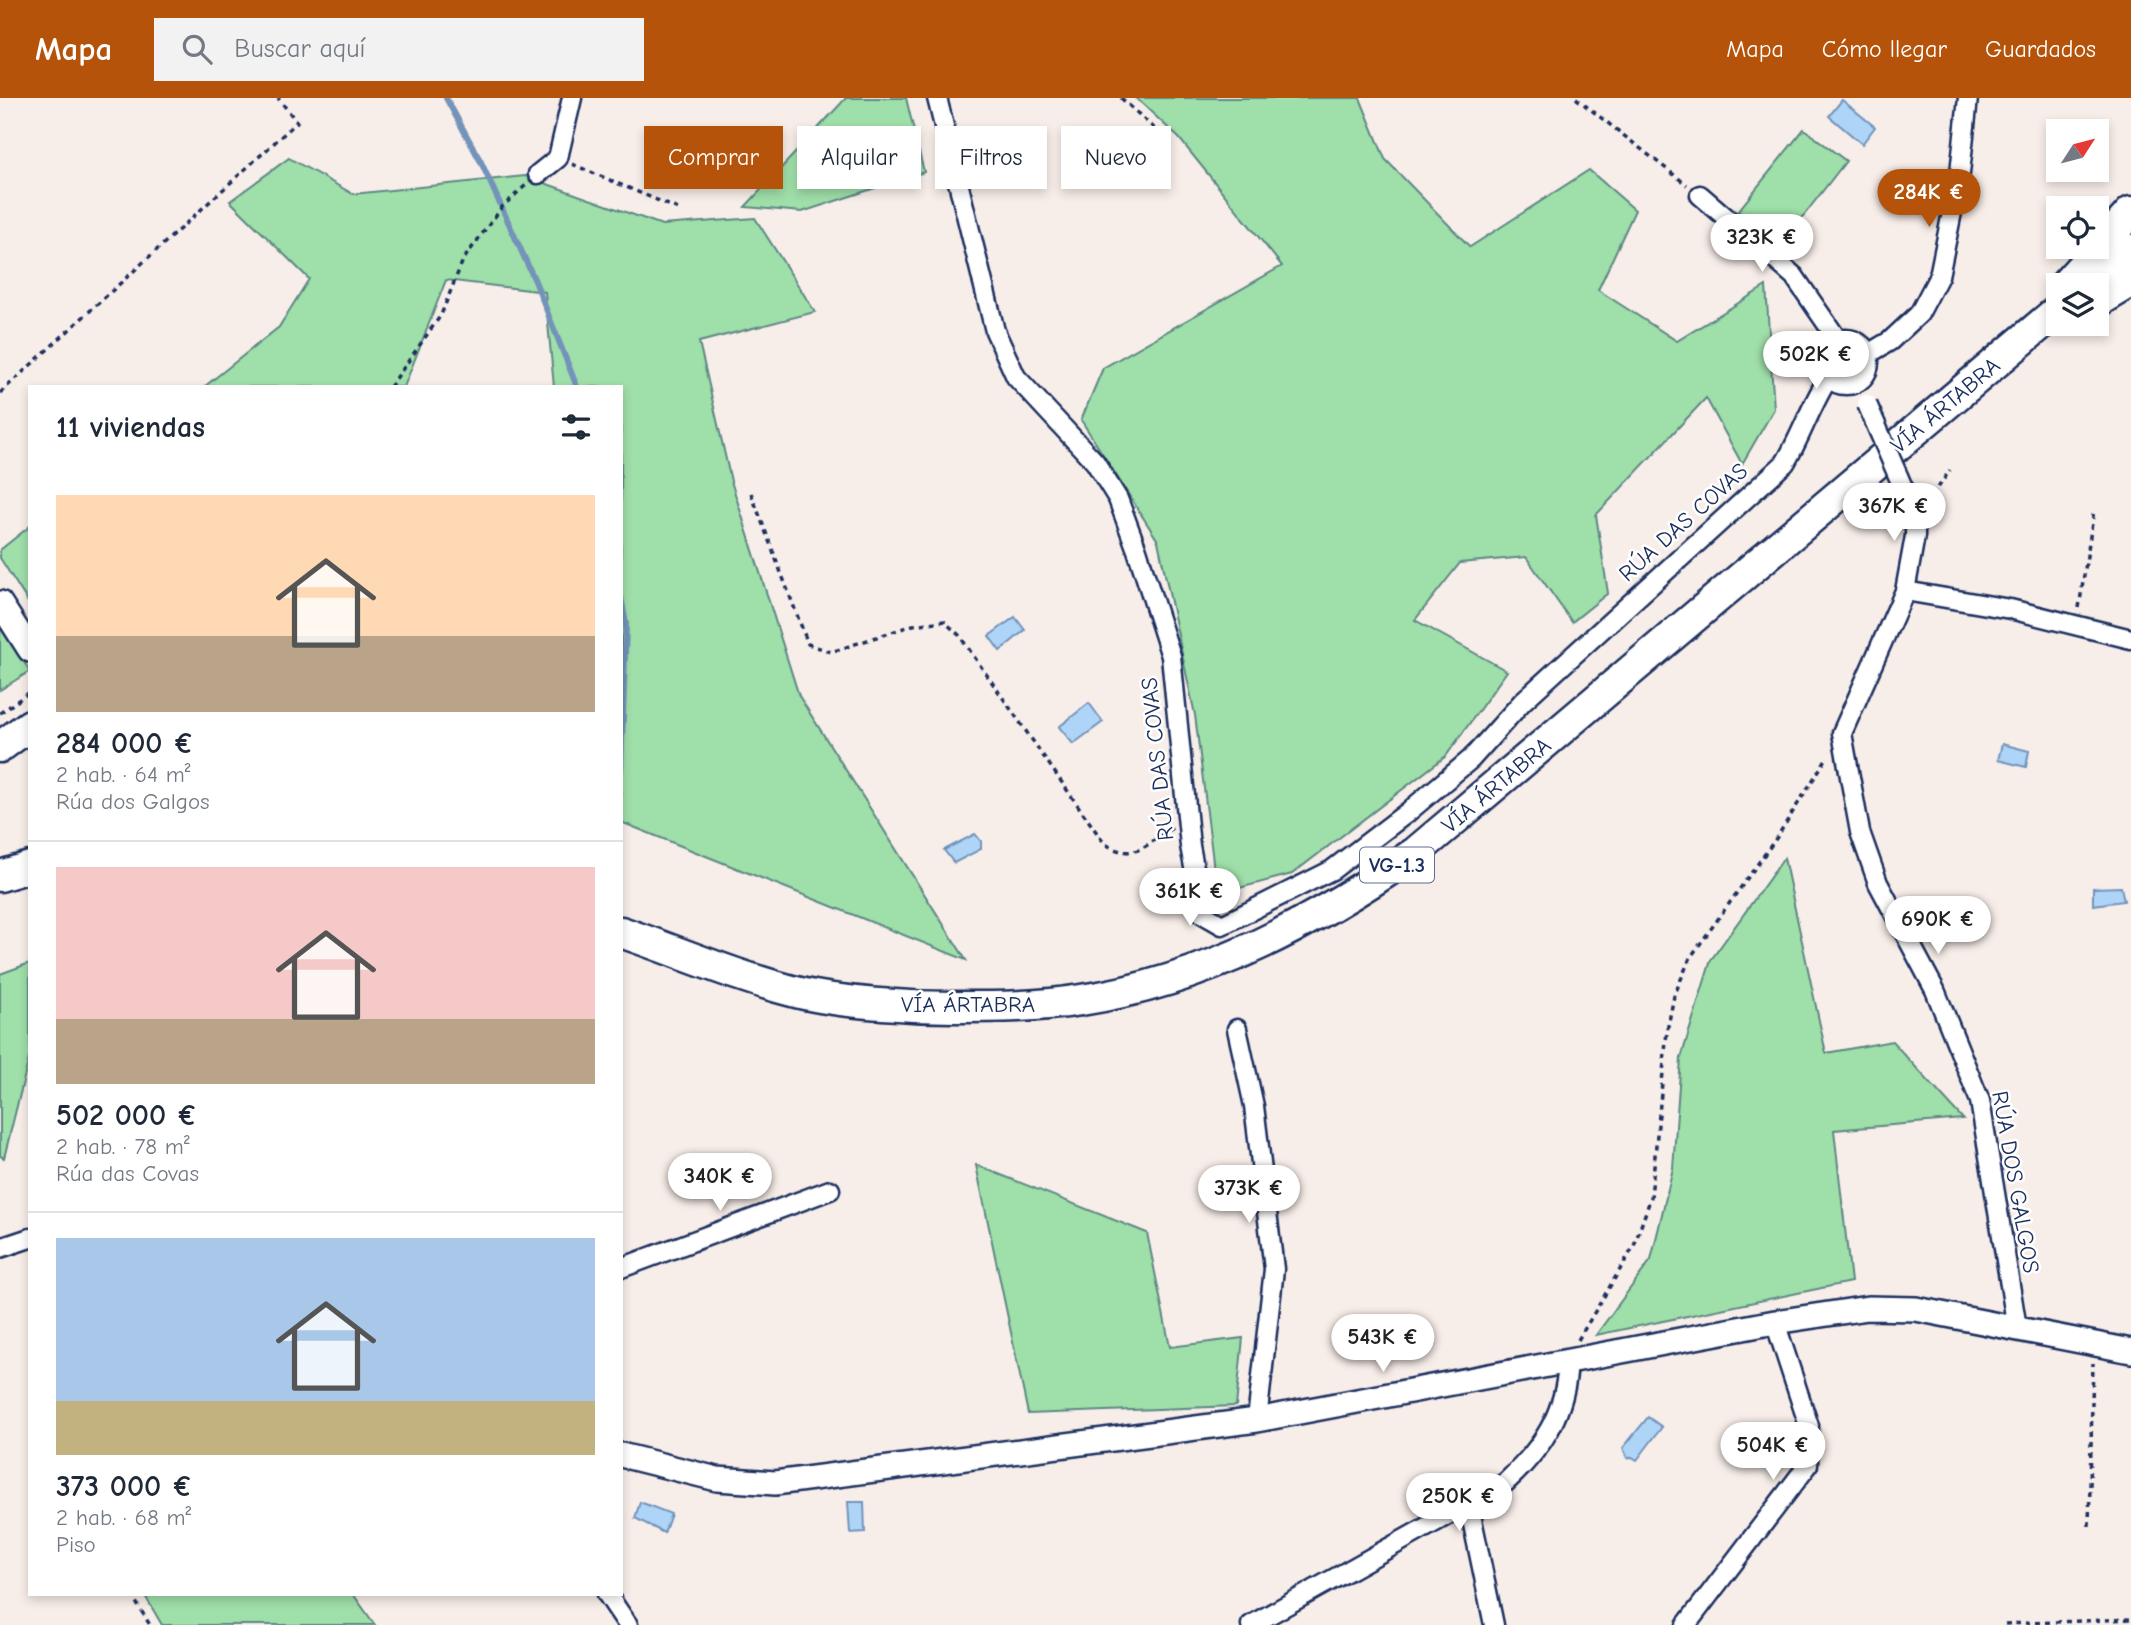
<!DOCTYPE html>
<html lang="es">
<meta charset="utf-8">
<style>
body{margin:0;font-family:"Comic Neue",sans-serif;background:#f2f2f3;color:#1f2937;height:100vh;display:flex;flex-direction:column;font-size:26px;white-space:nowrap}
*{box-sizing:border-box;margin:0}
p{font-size:23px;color:#747a83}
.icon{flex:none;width:38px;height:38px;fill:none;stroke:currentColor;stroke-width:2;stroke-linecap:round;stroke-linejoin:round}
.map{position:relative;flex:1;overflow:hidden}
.drawer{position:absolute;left:28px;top:287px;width:595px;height:1211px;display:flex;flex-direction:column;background:#fff;border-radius:0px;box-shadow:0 4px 10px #0003}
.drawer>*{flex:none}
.banner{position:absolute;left:644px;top:28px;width:665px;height:63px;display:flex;gap:14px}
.needle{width:46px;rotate:54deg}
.tools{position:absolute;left:2046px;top:21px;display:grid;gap:14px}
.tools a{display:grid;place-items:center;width:63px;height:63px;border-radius:0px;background:#fff;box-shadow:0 4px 10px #0003;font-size:35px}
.price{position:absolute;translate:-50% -60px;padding:0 16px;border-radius:24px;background:#fff;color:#222;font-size:23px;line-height:46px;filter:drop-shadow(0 2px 4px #0008)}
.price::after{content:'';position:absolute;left:50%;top:42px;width:21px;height:16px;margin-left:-10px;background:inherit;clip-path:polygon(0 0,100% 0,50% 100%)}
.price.current{background:#b45309;color:#fff}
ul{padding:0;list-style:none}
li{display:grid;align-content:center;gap:14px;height:371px;padding:0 28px}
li+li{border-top:2px solid #e0e1e3}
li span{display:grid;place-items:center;height:217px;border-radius:0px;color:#555}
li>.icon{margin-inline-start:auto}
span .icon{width:126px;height:126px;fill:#fffc;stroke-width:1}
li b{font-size:30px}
h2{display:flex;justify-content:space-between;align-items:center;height:84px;padding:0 28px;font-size:30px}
.pill{padding:0 24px;border-radius:0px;background:#fff;box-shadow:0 4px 10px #0003;font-size:24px;line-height:63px}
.pill.current{background:#b45309;color:#fff}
header{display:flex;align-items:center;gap:42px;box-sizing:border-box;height:98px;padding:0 35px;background:#b45309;color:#fff}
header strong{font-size:33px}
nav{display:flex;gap:38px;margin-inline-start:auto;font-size:24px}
.search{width:490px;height:63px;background:#f2f2f3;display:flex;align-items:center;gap:18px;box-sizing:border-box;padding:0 24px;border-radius:0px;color:#747a83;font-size:26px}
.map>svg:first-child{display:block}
.green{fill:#9fdfa9;stroke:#5d8784;stroke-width:2}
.water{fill:#aed5f8;stroke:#7393ba;stroke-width:2}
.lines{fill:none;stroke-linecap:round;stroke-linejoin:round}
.stream{stroke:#7393ba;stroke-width:6}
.minor-casing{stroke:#1b2f5e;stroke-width:23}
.tertiary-casing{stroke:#1b2f5e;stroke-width:28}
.trunk-casing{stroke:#1b2f5e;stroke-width:35}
.path{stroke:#1b2f5e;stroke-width:3.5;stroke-dasharray:5 5;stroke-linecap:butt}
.minor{stroke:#fff;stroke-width:18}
.tertiary{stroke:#fff;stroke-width:23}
.trunk{stroke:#fff;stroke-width:30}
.minor-bridge-casing{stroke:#1b2f5e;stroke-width:23;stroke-linecap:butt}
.minor-bridge{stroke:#fff;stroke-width:18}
.labels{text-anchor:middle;stroke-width:5;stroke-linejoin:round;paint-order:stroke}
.shield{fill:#fff;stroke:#5f6d8e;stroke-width:2}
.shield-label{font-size:21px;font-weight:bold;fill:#1b2f5e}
.street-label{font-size:23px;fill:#1b2f5e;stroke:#fff}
</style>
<header>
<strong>Mapa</strong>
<div class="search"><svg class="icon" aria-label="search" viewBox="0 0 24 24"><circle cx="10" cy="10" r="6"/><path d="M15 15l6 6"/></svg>Buscar aquí</div>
<nav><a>Mapa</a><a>Cómo llegar</a><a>Guardados</a></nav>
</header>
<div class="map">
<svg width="2131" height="1527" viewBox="0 0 2131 1527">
<rect width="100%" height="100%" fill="#f8eee9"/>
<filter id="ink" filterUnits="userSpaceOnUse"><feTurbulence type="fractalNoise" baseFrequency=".0143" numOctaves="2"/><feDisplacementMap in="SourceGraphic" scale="14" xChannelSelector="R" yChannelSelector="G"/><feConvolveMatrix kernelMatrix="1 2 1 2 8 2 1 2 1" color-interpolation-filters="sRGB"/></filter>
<g filter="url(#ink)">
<g class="green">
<path d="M846 0H906L924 74 802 114 745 109Z"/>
<path d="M1136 0H1360L1385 61 1470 149 1589 72 1635 112 1598 192 1677 243 1766 188 1774 311 1742 366 1706 300 1596 417 1608 495 1572 524 1526 459 1460 465 1415 522 1507 573 1446 658 1292 776 1217 796 1195 617 1158 443 1081 322 1103 270 1282 168 1179 40Z"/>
<path d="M1804 31 1846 63 1780 148 1738 113Z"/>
<path d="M289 60 353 96 525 78 662 127 755 120 815 214 699 244 731 383 799 598 966 862 621 724V289H554L545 194 446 182 404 289H204L279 229 309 181 230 103Z"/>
<path d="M30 428V507L0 460V452Z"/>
<path d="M0 529 30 573 0 592Z"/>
<path d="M1784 760 1826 955 1892 943 1963 1021 1834 1032 1851 1184 1596 1237 1651 1162 1673 1070 1681 960 1711 862Z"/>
<path d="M30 865V956L4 1060 0 1058V876Z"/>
<path d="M976 1067 1147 1135 1170 1249 1243 1240 1236 1308 1028 1316Z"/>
<path d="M144 1496H353L375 1527H162Z"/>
</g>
<g class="water">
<path d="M1842 2 1875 29 1862 46 1829 18Z"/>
<path d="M1015 519 1025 532 1000 553 989 538Z"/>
<path d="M1089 605 1103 624 1073 646 1059 629Z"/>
<path d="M2002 646 2029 653 2026 669 1998 662Z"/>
<path d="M975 736 981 743V751L954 765 944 752Z"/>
<path d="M2121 789 2124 803 2093 807V790Z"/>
<path d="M1648 1319 1662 1329 1637 1362 1632 1359 1628 1361 1623 1350Z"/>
<path d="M640 1404 671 1416 664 1435 635 1420Z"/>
<path d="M848 1404H864L865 1434 850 1435Z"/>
</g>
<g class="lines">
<g class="stream">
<path d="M446 0 481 64 535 183 577 289"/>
<path d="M621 499 626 526 621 673"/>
</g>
<g class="minor-casing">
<g id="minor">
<path d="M937 0 995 233 1016 279 1095 364 1118 401 1137 452 1171 558 1190 748 1203 816 1222 827 1332 772 1408 714 1471 661 1523 603 1785 365C1802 337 1811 306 1829 279"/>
<path d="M538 76 558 60 572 0"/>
<path d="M1700 97 1794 178 1838 242"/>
<circle cx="1846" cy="264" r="23"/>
<path d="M1868 256 1890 243 1919 216 1939 178 1960 75 1968 0"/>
<path d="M1905 394 1915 421V438L1905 493 1842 635 1860 734 1878 785 1935 892 1980 1003 2017 1230"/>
<path d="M1905 493 2010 511 2131 541"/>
<path d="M1237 931 1254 1008 1274 1171 1257 1322"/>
<path d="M0 1150 30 1140"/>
<path d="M621 1170 830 1092"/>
<path d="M1469 1407 1494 1527"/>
<path d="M607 1496 628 1527"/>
<path d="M1251 1527 1505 1385C1543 1350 1566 1315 1568 1263"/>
<path d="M1686 1527 1808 1367 1809 1328 1775 1224"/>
</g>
</g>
<g class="tertiary-casing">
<g id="tertiary">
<path d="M0 505 30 552"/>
<path d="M621 1357 717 1381 775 1385 1257 1322 1775 1224 1868 1210 1916 1211 2131 1253"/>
</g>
</g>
<g class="trunk-casing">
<g id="trunk">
<path d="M2065 187 2131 114"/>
<path d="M2088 187 2131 152"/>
<path d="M2096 205 2131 184"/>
<path d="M0 649 30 627"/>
<path d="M0 778 30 769"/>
<path d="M621 834C679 854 737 879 796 894 841 905 908 909 954 909 996 909 1039 909 1081 902 1206 883 1313 825 1416 754L2058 212"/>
</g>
</g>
<g class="path">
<path d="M1121 0 1167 42"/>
<path d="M1576 0 1687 87"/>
<path d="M572 66 678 111"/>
<path d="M390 289 441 217 463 162 502 109 526 87"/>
<path d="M0 295 297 24 278 0"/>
<path d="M751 395 808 546 831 554 913 527 944 523 959 537 1104 745C1134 765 1145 747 1172 730"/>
<path d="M1927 406 1950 372"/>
<path d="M2079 510 2094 412"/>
<path d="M0 615 30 594"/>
<path d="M1578 1242 1634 1148 1651 1099 1667 933 1674 898 1690 860 1777 739 1828 658"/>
<path d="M2089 1428 2093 1265"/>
<path d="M131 1496 150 1527"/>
<path d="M2005 1526 2131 1521"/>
</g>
<use href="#minor" class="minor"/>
<use href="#tertiary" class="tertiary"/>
<use href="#trunk" class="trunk"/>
<g class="minor-bridge-casing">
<path id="minor-bridge" d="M1867 306 1905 394"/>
</g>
<use href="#minor-bridge" class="minor-bridge"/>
</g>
</g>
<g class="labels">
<rect class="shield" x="1360" y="749.5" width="74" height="35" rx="5"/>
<g class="shield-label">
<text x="1397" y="774">VG-1.3</text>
</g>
<g class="street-label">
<text transform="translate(1945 307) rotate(-40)" y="8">VÍA ÁRTABRA</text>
<text transform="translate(1683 424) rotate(-42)" y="8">RÚA DAS COVAS</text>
<text transform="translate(1157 661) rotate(-96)" y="8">RÚA DAS COVAS</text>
<text transform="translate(1496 687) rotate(-40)" y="8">VÍA ÁRTABRA</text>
<text x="968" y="914">VÍA ÁRTABRA</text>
<text transform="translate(2016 1084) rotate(80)" y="8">RÚA DOS GALGOS</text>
</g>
</g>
</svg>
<div class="tools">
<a><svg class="needle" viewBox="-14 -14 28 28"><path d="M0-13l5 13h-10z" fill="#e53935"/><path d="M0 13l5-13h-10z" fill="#747a83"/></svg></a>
<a><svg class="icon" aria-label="locate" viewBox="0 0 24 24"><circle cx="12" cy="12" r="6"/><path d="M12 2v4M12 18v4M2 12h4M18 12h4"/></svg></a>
<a><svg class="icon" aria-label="layers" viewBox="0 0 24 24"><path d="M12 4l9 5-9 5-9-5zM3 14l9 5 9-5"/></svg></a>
</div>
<b class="price current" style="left:1929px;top:131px">284K €</b>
<b class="price" style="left:1762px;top:176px">323K €</b>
<b class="price" style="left:1816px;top:293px">502K €</b>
<b class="price" style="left:1894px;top:445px">367K €</b>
<b class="price" style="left:1190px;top:830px">361K €</b>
<b class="price" style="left:1938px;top:858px">690K €</b>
<b class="price" style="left:720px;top:1115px">340K €</b>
<b class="price" style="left:1249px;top:1127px">373K €</b>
<b class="price" style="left:1383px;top:1276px">543K €</b>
<b class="price" style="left:1773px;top:1384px">504K €</b>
<b class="price" style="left:1459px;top:1435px">250K €</b>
<div class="banner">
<a class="pill current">Comprar</a>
<a class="pill">Alquilar</a>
<a class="pill">Filtros</a>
<a class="pill">Nuevo</a>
</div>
<section class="drawer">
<h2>11 viviendas<svg class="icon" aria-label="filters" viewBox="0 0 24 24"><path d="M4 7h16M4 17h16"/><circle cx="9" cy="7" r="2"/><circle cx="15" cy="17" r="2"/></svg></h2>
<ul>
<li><span style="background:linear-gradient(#ffd9b3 65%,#b9a48a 0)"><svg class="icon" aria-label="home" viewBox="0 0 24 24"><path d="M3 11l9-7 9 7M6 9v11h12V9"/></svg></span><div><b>284 000 €</b><p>2 hab. · 64 m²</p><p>Rúa dos Galgos</p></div></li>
<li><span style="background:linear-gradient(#f6c9c9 70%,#b9a48a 0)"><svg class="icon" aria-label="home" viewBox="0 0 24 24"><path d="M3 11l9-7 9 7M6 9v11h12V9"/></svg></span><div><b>502 000 €</b><p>2 hab. · 78 m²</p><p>Rúa das Covas</p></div></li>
<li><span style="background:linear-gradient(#a9c7e8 75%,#c2b280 0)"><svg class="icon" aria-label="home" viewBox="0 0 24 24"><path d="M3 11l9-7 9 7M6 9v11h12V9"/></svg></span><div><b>373 000 €</b><p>2 hab. · 68 m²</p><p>Piso</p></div></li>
</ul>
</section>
</div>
